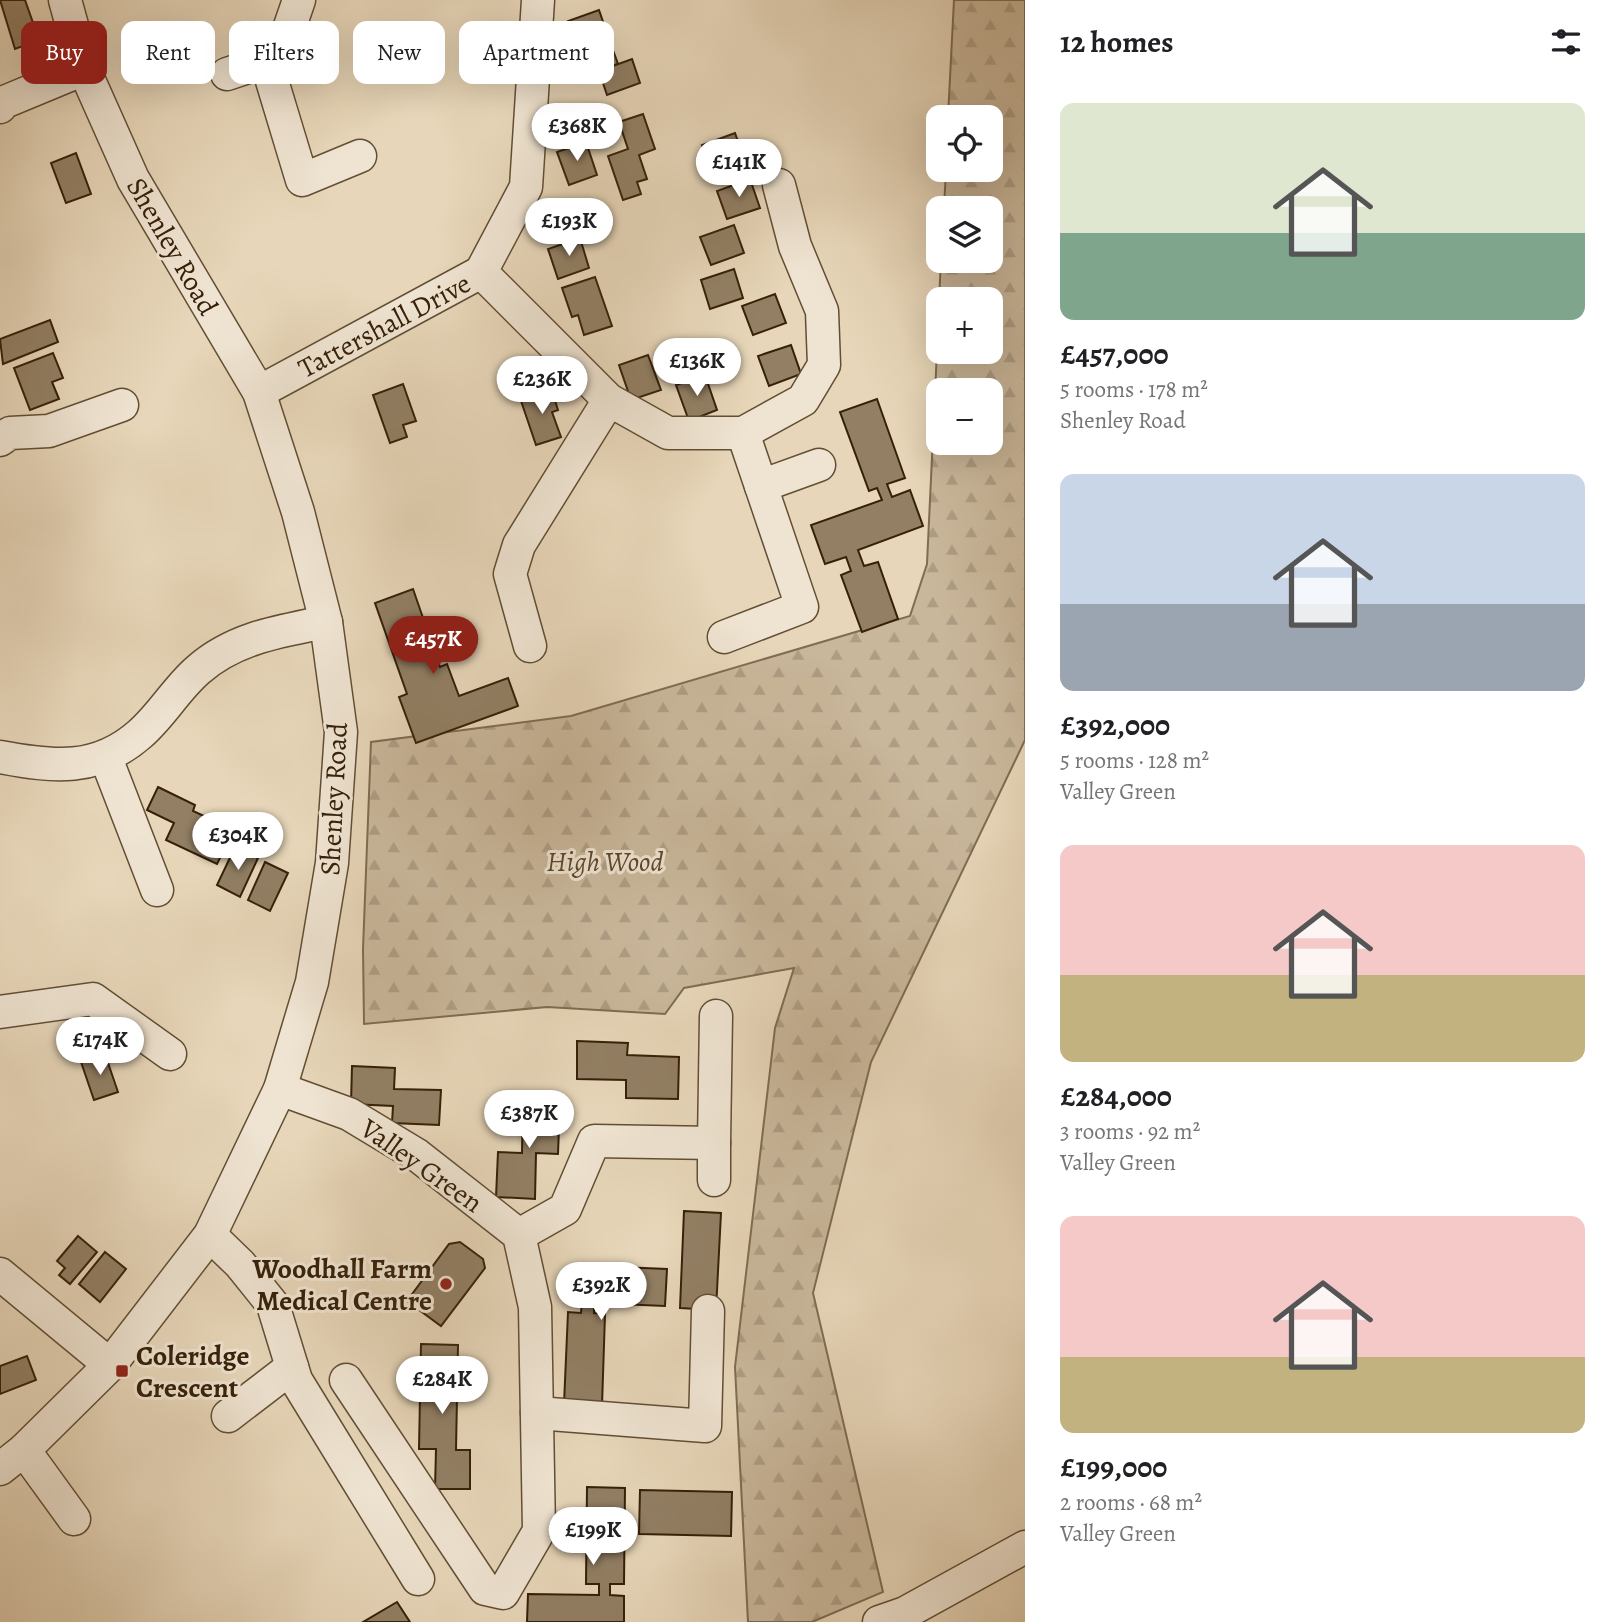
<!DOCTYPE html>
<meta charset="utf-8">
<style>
body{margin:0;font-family:Alegreya,serif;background:#f2f2f2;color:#202124;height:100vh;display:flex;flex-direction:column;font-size:26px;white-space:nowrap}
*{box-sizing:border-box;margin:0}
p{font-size:23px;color:#757577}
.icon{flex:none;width:38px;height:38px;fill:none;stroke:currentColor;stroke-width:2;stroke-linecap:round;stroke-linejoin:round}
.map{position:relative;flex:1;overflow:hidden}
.panel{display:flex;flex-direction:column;background:#fff;width:595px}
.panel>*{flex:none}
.hud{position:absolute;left:21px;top:21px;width:665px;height:63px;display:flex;gap:14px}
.buttons{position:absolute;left:926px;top:105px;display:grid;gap:14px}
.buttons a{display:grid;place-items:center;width:77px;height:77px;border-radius:14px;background:#fff;box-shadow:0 7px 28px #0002;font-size:35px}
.price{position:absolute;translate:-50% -60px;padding:0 16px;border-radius:24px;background:#fff;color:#222;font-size:23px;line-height:46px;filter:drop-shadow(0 2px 4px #0008)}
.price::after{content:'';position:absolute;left:50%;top:42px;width:21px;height:16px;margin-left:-10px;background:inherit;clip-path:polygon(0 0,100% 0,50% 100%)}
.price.active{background:#8f2418;color:#fff}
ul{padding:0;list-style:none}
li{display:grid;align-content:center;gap:14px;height:371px;padding:0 35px}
li span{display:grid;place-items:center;height:217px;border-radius:14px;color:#555}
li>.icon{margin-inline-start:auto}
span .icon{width:126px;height:126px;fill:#fffc;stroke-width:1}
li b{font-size:30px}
h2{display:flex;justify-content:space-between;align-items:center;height:84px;padding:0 35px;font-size:30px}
.pill{padding:0 24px;border-radius:14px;background:#fff;box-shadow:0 7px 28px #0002;font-size:24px;line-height:63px}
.pill.active{background:#8f2418;color:#fff}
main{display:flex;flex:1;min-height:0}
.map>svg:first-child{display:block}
.forest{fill:url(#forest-firs);stroke:#806c52;stroke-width:2;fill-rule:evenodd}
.building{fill:#927f64;stroke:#362008;stroke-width:2}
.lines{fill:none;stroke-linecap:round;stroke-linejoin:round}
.minor-casing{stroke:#624e34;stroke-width:35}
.minor{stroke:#efe4d2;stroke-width:32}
.poi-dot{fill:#8f2418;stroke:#efe4d2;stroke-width:2.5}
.labels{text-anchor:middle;stroke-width:6;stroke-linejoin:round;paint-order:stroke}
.street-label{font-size:28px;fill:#362008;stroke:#efe4d2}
.park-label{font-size:28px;font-style:italic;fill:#5b462d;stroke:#efe4d2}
.poi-label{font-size:28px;font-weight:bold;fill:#362008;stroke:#efe4d2;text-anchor:end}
</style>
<main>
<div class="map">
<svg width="1025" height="1622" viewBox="0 0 1025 1622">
<defs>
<pattern id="forest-firs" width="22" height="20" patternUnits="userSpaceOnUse" patternTransform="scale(1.75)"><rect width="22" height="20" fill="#c9b79b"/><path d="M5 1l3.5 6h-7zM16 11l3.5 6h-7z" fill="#ad9d84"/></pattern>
</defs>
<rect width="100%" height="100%" fill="#e7d6b9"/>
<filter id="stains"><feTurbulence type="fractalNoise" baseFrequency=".00286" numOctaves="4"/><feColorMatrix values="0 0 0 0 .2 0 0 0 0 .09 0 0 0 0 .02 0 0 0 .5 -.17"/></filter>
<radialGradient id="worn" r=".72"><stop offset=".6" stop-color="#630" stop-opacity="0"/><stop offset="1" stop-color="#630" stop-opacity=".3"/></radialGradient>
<path class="forest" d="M954 0H1025V740L871 1062 813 1293 883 1592 812 1622H748L735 1367 775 1028 794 968 684 988 665 1014 547 1007 364 1024 363 949 371 742 571 716 910 616 927 564 938 329V352H990V299H939L941 261H990V208H944L946 170H990V117H948ZM938 390H990V443H938Z"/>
<g class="building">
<path d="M0 0H25L39 40 15 49Z"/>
<path d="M599 10 610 42 579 53 568 21Z"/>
<path d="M610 42 618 64 587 75 579 53Z"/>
<path d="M632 59 640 83 607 95 599 71Z"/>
<path d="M643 114 655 149 639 155 647 179 637 182 641 194 623 200 608 156 628 149 619 122Z"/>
<path d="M735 133 745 162 712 174 702 145Z"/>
<path d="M586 142 597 175 569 185 557 152Z"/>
<path d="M76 153 91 194 66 203 51 163Z"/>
<path d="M750 179 760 208 727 219 717 191Z"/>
<path d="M734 225 744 253 711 265 700 237Z"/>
<path d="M580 238 589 268 558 279 548 249Z"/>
<path d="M734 269 743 298 710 309 701 280Z"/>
<path d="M595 277 612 326 584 335 578 315 572 317 562 288Z"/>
<path d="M775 294 786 323 753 335 742 306Z"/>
<path d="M50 320 58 342 3 364 0 339Z"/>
<path d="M791 345 801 374 769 386 758 356Z"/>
<path d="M53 353 63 378 52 382 59 399 30 410 14 368Z"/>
<path d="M648 355 661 390 631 400 619 365Z"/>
<path d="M705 375 717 410 689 421 676 385Z"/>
<path d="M403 384 416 421 403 425 407 437 390 443 373 395Z"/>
<path d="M551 388 558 410 552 412 561 437 536 445 520 398Z"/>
<path d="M877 399 905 478 887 484 892 497 910 490 923 526 858 550 864 566 878 562 898 619 862 632 841 575 851 571 846 557 825 564 811 525 882 500 877 488 869 491 840 412Z"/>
<path d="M413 589 440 667 447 664 459 696 508 678 518 706 416 743 399 697 407 694 375 603Z"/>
<path d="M158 787 195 805 193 811 204 816 195 834 225 848 217 864 166 840 174 823 147 810Z"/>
<path d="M235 847 258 858 240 897 217 885Z"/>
<path d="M265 862 288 873 270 911 248 900Z"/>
<path d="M577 1041 628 1043 627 1055 679 1057 678 1099 626 1098V1080L577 1079Z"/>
<path d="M105 1054 118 1092 94 1100 81 1062Z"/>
<path d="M352 1066 395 1068 394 1089 441 1090 439 1125 392 1123 393 1106 351 1104Z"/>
<path d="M523 1100 560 1101 558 1154 536 1153 535 1199 496 1197 498 1152 522 1153Z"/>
<path d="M684 1211 721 1213 716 1310 680 1308Z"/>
<path d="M78 1236 97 1252 70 1284 59 1275 65 1268 57 1261Z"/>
<path d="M460 1242 483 1259 485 1268 441 1326 407 1301 449 1244Z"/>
<path d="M105 1252 126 1269 100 1302 79 1284Z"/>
<path d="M570 1265 667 1269 665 1306 594 1303V1313L605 1314 602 1406 564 1404 568 1312 581 1313 582 1300H569Z"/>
<path d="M421 1344 458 1345 456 1450H470V1489H435L436 1449H419Z"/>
<path d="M27 1356 36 1380 0 1394V1366Z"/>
<path d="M587 1487 625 1488 624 1584H610V1595L624 1596V1622H527L528 1594 599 1595V1584H586Z"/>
<path d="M640 1490 732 1492 731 1536 639 1534Z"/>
<path d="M397 1602 410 1622H363Z"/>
</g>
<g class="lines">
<g class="minor-casing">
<g id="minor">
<path d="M266 61 302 180 360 156"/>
<path d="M227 74 266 61 288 32 299 0"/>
<path d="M0 107 2 103 84 69"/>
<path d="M481 272 609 400 668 433H743L803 400 824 365 822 311 795 246 779 185"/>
<path d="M259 392 481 272 526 187 538 0"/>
<path d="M743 433 761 486 819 465"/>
<path d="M0 440 10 433 49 431 122 405"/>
<path d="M724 637 802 607 761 486"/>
<path d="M530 646 510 574 519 545 609 400"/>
<path d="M0 757C53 767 97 772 140 734 162 715 176 689 198 670 234 638 280 631 326 622"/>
<path d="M106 758 157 890"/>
<path d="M0 1012 93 999 170 1054"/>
<path d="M280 1089 349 1114 417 1155 519 1235 535 1307 539 1531 503 1593 485 1589 346 1380"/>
<path d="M714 1180V1143"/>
<path d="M210 1235 240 1264 273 1305 296 1380 418 1579"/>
<path d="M519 1235 565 1209 594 1141 714 1143 716 1016"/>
<path d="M0 1274 110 1365"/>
<path d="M537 1413 705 1426 708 1311"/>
<path d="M228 1416 292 1367"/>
<path d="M24 1450 74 1519"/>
<path d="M0 1469 24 1450 110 1365 210 1235 280 1089 312 982 332 863 341 732 326 622 298 512 259 392 133 179 84 69 65 0"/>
<path d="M879 1622 905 1613 1025 1547"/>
</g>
</g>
<use href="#minor" class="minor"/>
</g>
<g class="poi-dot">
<circle cx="446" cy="1284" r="7"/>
<rect x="115" y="1364" width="14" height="14" rx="3.5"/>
</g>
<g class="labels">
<g class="street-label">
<text transform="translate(173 246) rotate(60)" y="10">Shenley Road</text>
<text transform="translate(384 325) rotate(-28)" y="10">Tattershall Drive</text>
<text transform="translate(333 799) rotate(-87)" y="10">Shenley Road</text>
<text transform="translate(422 1165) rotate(35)" y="10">Valley Green</text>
</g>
<g class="park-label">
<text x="605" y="871">High Wood</text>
</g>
<g class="poi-label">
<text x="432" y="1278">Woodhall Farm<tspan x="432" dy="32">Medical Centre</tspan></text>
<text x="136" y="1365" text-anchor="start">Coleridge<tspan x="136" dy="32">Crescent</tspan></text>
</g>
</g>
<rect width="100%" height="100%" filter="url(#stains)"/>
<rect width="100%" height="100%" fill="url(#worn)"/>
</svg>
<div class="buttons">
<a><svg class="icon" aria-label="locate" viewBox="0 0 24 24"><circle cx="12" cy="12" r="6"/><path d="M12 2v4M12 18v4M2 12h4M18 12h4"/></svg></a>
<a><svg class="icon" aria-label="layers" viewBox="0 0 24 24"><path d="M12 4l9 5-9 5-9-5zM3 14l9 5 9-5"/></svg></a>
<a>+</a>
<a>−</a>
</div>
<b class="price" style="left:577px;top:163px">£368K</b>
<b class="price" style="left:739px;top:199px">£141K</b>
<b class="price" style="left:569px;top:258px">£193K</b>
<b class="price" style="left:697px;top:398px">£136K</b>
<b class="price" style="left:542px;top:416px">£236K</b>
<b class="price active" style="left:433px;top:676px">£457K</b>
<b class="price" style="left:238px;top:872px">£304K</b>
<b class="price" style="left:100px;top:1077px">£174K</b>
<b class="price" style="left:529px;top:1150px">£387K</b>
<b class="price" style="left:601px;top:1322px">£392K</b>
<b class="price" style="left:442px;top:1416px">£284K</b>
<b class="price" style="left:593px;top:1567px">£199K</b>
<div class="hud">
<a class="pill active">Buy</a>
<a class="pill">Rent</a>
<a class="pill">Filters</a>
<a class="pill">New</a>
<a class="pill">Apartment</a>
</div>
</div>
<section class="panel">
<h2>12 homes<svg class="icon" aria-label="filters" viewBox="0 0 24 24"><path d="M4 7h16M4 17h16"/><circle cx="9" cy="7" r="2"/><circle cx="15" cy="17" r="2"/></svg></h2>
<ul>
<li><span style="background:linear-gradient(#dfe7d0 60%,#7fa58c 0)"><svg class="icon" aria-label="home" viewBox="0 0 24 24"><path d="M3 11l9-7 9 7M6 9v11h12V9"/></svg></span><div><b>£457,000</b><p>5 rooms · 178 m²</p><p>Shenley Road</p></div></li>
<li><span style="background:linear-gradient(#c9d6e8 60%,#9aa5b1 0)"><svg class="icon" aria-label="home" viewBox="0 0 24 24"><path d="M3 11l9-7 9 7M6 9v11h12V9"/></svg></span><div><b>£392,000</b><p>5 rooms · 128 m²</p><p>Valley Green</p></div></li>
<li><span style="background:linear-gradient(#f6c9c9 60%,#c2b280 0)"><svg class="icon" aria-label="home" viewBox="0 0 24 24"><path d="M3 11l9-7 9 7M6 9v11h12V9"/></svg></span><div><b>£284,000</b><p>3 rooms · 92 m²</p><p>Valley Green</p></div></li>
<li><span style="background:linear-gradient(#f6c9c9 65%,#c2b280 0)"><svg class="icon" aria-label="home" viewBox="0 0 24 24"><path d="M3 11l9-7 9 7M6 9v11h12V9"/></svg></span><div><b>£199,000</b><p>2 rooms · 68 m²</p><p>Valley Green</p></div></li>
</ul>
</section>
</main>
